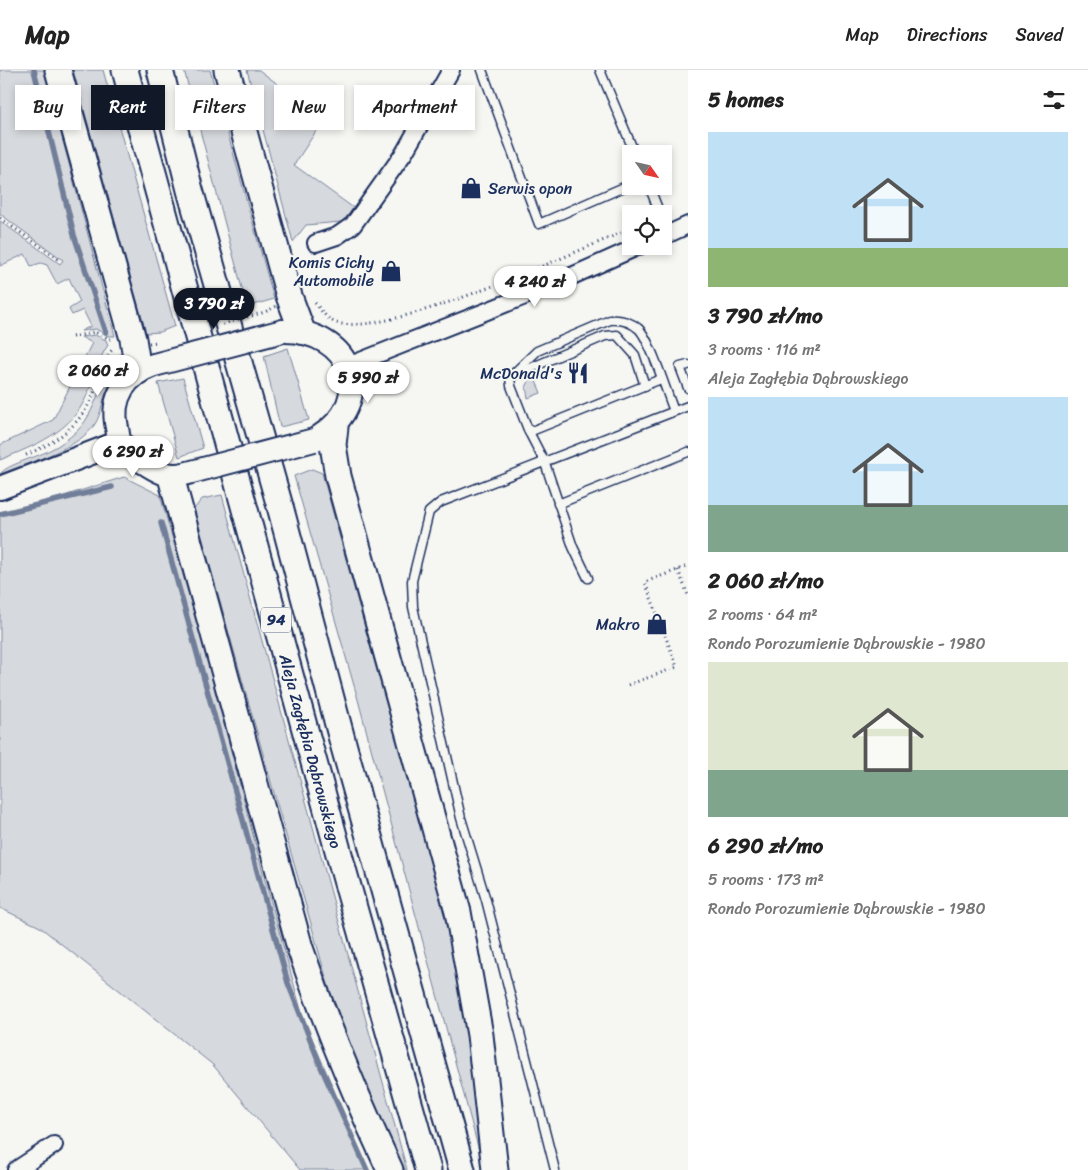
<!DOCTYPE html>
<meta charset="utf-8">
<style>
body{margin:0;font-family:Sriracha,sans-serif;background:#f6f6f6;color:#222;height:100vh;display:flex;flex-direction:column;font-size:19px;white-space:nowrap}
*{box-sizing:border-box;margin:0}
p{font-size:16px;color:#767676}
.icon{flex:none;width:28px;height:28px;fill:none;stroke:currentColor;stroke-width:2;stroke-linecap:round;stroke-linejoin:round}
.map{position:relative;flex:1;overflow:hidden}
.details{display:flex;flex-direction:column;background:#fff;width:400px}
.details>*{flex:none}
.top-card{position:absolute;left:15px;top:15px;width:475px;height:45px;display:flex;gap:10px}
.needle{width:32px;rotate:124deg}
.buttons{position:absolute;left:622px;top:75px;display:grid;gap:10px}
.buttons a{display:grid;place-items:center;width:50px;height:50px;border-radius:0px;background:#fff;box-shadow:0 2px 8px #0003;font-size:25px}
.price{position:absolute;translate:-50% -42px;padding:0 11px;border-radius:18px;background:#fff;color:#222;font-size:16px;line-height:32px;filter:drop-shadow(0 1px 2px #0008)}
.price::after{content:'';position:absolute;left:50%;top:30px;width:15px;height:11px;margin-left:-8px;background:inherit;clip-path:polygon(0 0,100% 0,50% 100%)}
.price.active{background:#111827;color:#fff}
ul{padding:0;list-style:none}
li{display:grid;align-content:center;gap:10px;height:265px;padding:0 20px}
li span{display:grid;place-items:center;height:155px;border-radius:0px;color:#555}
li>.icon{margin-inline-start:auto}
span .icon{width:90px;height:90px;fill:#fffc;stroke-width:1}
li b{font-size:21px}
h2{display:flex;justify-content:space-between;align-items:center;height:60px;padding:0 20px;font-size:21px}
.tag{padding:0 18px;border-radius:0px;background:#fff;box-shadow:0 2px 8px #0003;font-size:18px;line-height:45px}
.tag.active{background:#111827;color:#fff}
header{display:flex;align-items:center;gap:30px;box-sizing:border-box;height:70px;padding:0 25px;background:#fff;border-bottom:1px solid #e0e0e0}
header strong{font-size:24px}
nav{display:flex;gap:28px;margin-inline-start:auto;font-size:18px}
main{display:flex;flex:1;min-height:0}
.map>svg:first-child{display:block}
.green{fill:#d6d9dd;stroke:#78849e}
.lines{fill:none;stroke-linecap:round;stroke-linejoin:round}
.stream{stroke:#717e99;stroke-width:5.5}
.lane-casing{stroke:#1b2f5e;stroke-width:11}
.street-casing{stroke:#1b2f5e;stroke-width:20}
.secondary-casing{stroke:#1b2f5e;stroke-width:26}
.primary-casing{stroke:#1b2f5e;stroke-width:29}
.path{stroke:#1b2f5e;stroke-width:3;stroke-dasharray:1 4;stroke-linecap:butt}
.lane{stroke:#f6f6f2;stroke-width:8}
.street{stroke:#f6f6f2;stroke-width:16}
.secondary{stroke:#f6f6f2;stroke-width:22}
.primary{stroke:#f6f6f2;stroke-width:25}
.secondary-bridge-casing{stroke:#1b2f5e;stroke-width:26;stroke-linecap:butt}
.path-bridge{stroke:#1b2f5e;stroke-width:3;stroke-dasharray:1 4;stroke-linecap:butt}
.secondary-bridge{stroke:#f6f6f2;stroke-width:22}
.labels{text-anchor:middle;stroke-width:4;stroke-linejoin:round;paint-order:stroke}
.shield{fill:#f6f6f2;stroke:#5d6b8a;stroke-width:1}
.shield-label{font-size:15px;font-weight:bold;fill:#1b2f5e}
.poi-label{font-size:16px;fill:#1b2f5e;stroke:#f6f6f2;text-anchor:end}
.street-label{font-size:16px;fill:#1b2f5e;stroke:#f6f6f2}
</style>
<header>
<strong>Map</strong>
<nav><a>Map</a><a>Directions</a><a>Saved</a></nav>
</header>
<main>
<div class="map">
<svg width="688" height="1100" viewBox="0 0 688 1100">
<rect width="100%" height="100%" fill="#f6f6f2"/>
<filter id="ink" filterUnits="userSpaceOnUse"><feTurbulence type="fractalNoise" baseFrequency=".02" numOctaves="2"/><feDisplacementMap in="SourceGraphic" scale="10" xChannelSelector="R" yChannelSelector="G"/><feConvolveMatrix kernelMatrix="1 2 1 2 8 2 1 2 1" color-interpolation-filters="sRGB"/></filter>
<g filter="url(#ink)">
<g class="green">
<path d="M0 0H44L115 266H108L96 259 81 261 91 256 83 240 72 245 69 239 80 232 69 208 57 214 47 195 41 193 31 196 25 184 0 196V151L60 194 63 190 0 144Z"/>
<path d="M73 0H103L175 256 160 262 146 263Z"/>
<path d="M184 0H210L274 229 247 237Z"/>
<path d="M247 0H259L324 49 294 95 355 139 341 152 306 155 293 172Z"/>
<path d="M95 265 106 270 108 275C97 291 95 307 87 325 71 363 35 375 0 390V375L53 350 92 273 81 267Z"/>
<path d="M288 278 309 350 280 357 264 286Z"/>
<path d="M126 280C126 297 115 304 108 318 102 329 102 343 95 354 81 378 26 393 0 404 6 395 37 387 48 381 59 376 68 369 77 361 101 338 101 293 126 280Z"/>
<path d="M533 304 541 323 528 328 526 317Z"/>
<path d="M183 308 203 378 179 387 158 313Z"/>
<path d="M312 399 322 403 459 895 474 993 479 1081 357 626 294 406Z"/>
<path d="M124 407 160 425 203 574 263 803 303 947 368 1100H300L213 995 40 857 0 838V446Z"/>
<path d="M222 425 407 1100H405L368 1020 331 925 194 439 202 429Z"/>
</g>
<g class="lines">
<g class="stream">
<path d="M34 0 74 165 106 262"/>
<path d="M0 444 112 417"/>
<path d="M161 453 288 913 321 997 367 1100"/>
</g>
<g class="lane-casing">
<g id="lane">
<path d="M482 0 539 154 631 114"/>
<path d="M600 0 635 84"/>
<path d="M649 116 660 144"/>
<path d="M688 295 680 297 688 318"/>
<path d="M512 306 605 266 617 265 635 285 645 316"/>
<path d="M529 362 661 309"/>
<path d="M558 434 688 382"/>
<path d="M588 508 573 477 545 393 529 362 511 316 510 307 537 281 610 250C620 249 631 252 639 259 651 271 667 324 674 341"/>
<path d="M555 1100 486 830 461 748 413 537 412 511 429 442 441 432 688 336"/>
</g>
</g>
<g class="street-casing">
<g id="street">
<path d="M664 166 688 155"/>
<path d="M316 173 337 166 353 155 404 83 451 0"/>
<path d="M348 296 545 218 639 176"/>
<path d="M16 1100 54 1075"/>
</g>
</g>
<g class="secondary-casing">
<g id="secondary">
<path d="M283 261C351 260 378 329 319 367"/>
<path d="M154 295C126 305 110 327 117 358 118 362 118 369 121 373 127 383 138 389 148 395 161 403 169 407 184 404"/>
<path d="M0 418 120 372"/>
</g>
</g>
<g class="primary-casing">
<g id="primary">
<path d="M58 0 133 269 138 300"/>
<path d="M125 0 345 806 428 1100"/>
<path d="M160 0 190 120 281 440 344 677 462 1100"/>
<path d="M227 0 289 226 302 261"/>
<path d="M335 357 333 375 338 406 458 842 480 965 495 1100"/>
<path d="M171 407 300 878C326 954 356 1027 390 1100"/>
</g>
</g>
<g class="path">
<path d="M0 148 60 190"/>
<path d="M315 233C321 240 327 250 337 253 390 267 564 186 621 163"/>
<path d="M72 267 95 262 112 270"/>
<path d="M26 385C59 371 85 352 96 317 101 302 102 290 113 279"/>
<path d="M678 500 688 525"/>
<path d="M628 615 677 597 645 512 688 496"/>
</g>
<use href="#lane" class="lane"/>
<use href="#street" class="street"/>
<use href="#secondary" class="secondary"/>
<use href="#primary" class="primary"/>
<g class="secondary-bridge-casing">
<g id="secondary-bridge">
<path d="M154 295 283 261"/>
<path d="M184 404 314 370"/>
</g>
</g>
<g class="path-bridge">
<path d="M223 254 265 242 277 236"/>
<path d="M149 273 157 272"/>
</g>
<use href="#secondary-bridge" class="secondary-bridge"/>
</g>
</g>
<defs>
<g id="shop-bare" transform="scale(1.725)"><path d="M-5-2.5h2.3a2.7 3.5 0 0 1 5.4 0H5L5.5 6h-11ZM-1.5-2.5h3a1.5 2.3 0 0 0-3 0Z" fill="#1b2f5e" stroke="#f6f6f2" stroke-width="2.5" paint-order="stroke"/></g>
<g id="restaurant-bare" transform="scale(1.725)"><path d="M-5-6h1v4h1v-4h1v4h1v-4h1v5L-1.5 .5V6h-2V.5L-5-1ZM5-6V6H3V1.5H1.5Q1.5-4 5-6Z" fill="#1b2f5e" stroke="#f6f6f2" stroke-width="2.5" paint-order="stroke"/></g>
</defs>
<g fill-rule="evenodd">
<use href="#shop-bare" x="471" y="118"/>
<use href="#shop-bare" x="391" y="201"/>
<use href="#restaurant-bare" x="578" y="303"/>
<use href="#shop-bare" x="657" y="554"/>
</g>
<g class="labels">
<rect class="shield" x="261" y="537.5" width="30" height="25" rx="4"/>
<g class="shield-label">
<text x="276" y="555">94</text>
</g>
<g class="poi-label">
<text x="488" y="124" text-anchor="start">Serwis opon</text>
<text x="374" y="198">Komis Cichy<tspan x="374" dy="18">Automobile</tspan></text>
<text x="562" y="309">McDonald's</text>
<text x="640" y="560">Makro</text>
</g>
<g class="street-label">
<text transform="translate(311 681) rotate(75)" y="6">Aleja Zagłębia Dąbrowskiego</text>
</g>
</g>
</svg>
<div class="buttons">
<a><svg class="needle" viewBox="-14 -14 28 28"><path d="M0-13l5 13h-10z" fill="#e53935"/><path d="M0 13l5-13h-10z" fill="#767676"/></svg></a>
<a><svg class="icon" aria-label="locate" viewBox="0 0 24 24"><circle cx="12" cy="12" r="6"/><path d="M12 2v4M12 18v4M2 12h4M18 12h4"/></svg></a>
</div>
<b class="price" style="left:535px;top:238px">4 240 zł</b>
<b class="price active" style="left:214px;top:260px">3 790 zł</b>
<b class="price" style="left:98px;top:327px">2 060 zł</b>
<b class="price" style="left:368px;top:334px">5 990 zł</b>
<b class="price" style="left:133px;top:408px">6 290 zł</b>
<div class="top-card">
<a class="tag">Buy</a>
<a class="tag active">Rent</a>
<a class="tag">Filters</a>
<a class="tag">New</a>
<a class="tag">Apartment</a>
</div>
</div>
<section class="details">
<h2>5 homes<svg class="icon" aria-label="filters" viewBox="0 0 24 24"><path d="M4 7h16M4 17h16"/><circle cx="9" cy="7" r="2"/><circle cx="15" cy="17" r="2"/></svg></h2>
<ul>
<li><span style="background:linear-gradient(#bfe0f5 75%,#8fb573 0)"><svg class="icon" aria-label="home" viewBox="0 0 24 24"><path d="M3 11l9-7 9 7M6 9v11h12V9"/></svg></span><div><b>3 790 zł/mo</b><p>3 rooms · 116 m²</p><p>Aleja Zagłębia Dąbrowskiego</p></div></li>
<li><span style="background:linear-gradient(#bfe0f5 70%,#7fa58c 0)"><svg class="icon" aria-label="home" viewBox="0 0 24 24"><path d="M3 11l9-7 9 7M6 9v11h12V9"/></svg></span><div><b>2 060 zł/mo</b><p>2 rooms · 64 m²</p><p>Rondo Porozumienie Dąbrowskie - 1980</p></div></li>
<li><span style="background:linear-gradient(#dfe7d0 70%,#7fa58c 0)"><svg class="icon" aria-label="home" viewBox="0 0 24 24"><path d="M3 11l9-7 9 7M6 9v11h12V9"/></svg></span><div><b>6 290 zł/mo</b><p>5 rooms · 173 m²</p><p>Rondo Porozumienie Dąbrowskie - 1980</p></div></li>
</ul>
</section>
</main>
